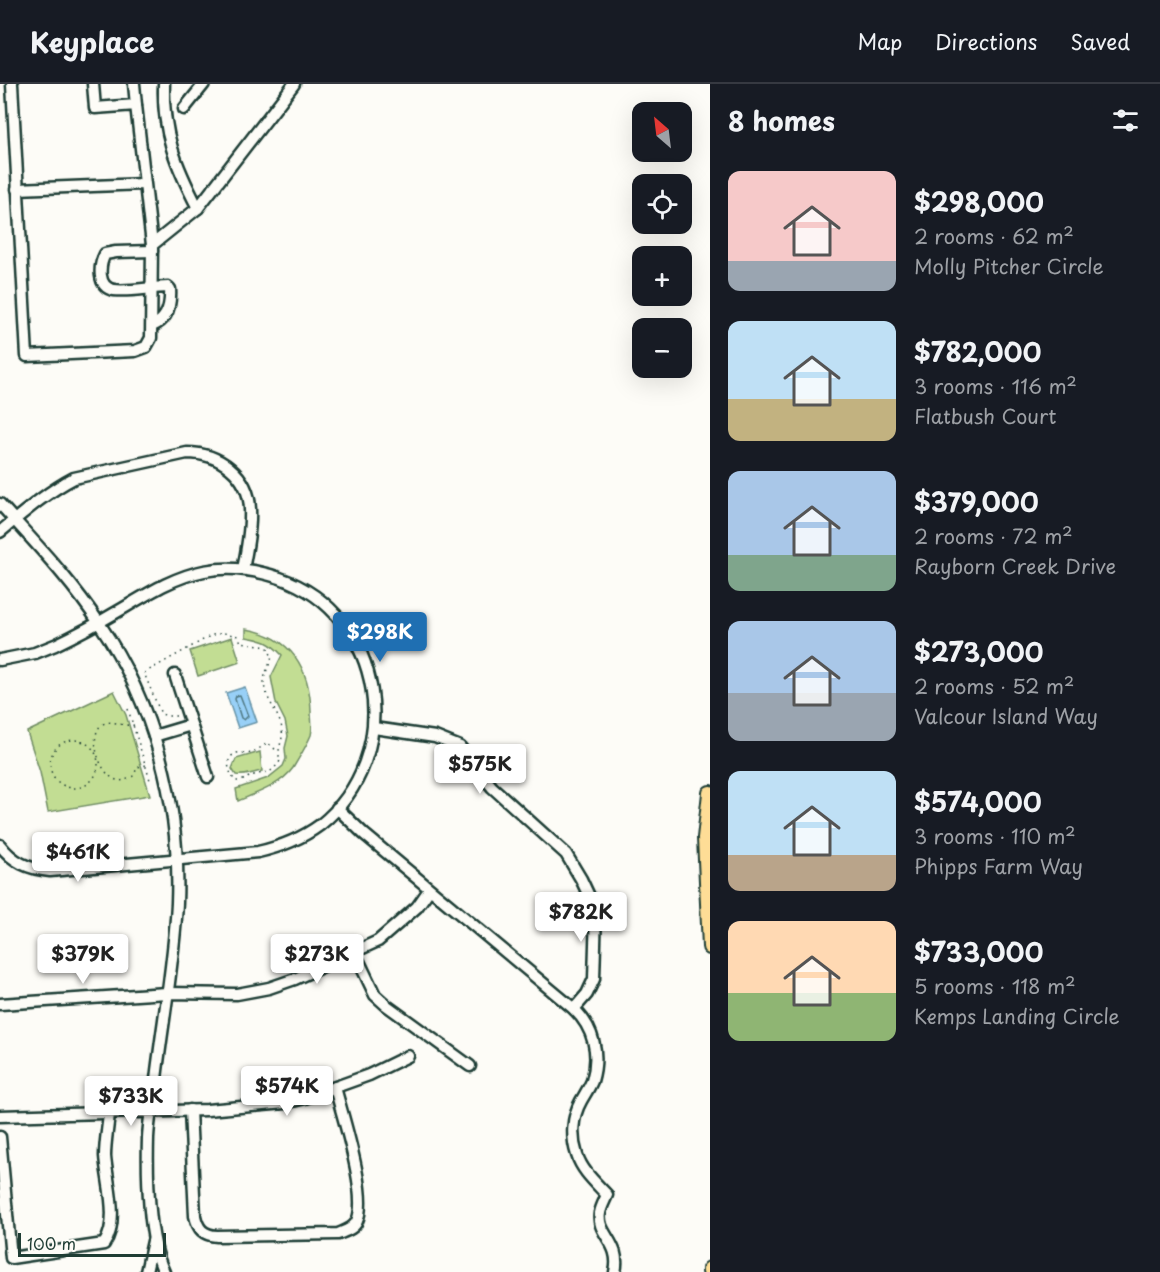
<!DOCTYPE html>
<meta charset="utf-8">
<style>
body{margin:0;font-family:"Playpen Sans",sans-serif;background:#242831;color:#f1f3f6;height:100vh;display:flex;flex-direction:column;font-size:22px;white-space:nowrap}
*{box-sizing:border-box;margin:0}
p{font-size:20px;color:#9ea1a6}
.icon{flex:none;width:33px;height:33px;fill:none;stroke:currentColor;stroke-width:2;stroke-linecap:round;stroke-linejoin:round}
.map{position:relative;flex:1;overflow:hidden}
.panel{display:flex;flex-direction:column;background:#171b24;width:450px}
.panel>*{flex:none}
.needle{width:39px;rotate:332deg}
.fabs{position:absolute;left:632px;top:18px;display:grid;gap:12px}
.fabs a{display:grid;place-items:center;width:60px;height:60px;border-radius:12px;background:#171b24;box-shadow:0 6px 24px #0002;font-size:30px}
.scale{position:absolute;left:18px;bottom:15px;width:148px;box-sizing:border-box;padding-left:6px;border:3px solid #1f3d34;border-top:0;font-size:16px;line-height:21px;white-space:nowrap;color:#1f3d34;-webkit-text-stroke:4px #fdfcf7;paint-order:stroke}
.price{position:absolute;translate:-50% -51px;padding:0 14px;border-radius:6px;background:#fff;color:#222;font-size:20px;line-height:39px;filter:drop-shadow(0 2px 3px #0008)}
.price::after{content:'';position:absolute;left:50%;top:36px;width:18px;height:14px;margin-left:-9px;background:inherit;clip-path:polygon(0 0,100% 0,50% 100%)}
.price.active{background:#1f6fb2;color:#fff}
ul{padding:0;list-style:none}
li{display:flex;align-items:center;gap:18px;height:150px;padding:0 18px}
li span{display:grid;place-items:center;flex:none;width:168px;height:120px;border-radius:12px;color:#555}
li>.icon{margin-inline-start:auto}
span .icon{width:72px;height:72px;fill:#fffc;stroke-width:1}
li b{font-size:26px}
h2{display:flex;justify-content:space-between;align-items:center;height:72px;padding:0 18px;font-size:26px}
header{display:flex;align-items:center;gap:36px;box-sizing:border-box;height:84px;padding:0 30px;background:#171b24;border-bottom:2px solid #363941}
header strong{font-size:28px}
nav{display:flex;gap:33px;margin-inline-start:auto;font-size:21px}
main{display:flex;flex:1;min-height:0}
.map>svg:first-child{display:block}
.green{fill:#c2dd93;stroke:#708d64;stroke-width:1.5}
.water{fill:#98d0f7;stroke:#6895a9;stroke-width:1.5}
.lines{fill:none;stroke-linecap:round;stroke-linejoin:round}
.shore{stroke:#4f7882;stroke-width:1.5}
.minor-casing{stroke:#1f3d34;stroke-width:15}
.major-casing{stroke:#1f3d34;stroke-width:18}
.path{stroke:#1f3d34;stroke-width:1.5;stroke-dasharray:1.5 4.5;stroke-linecap:butt}
.minor{stroke:#fdfcf7;stroke-width:10}
.major{stroke:#fedd96;stroke-width:14}
</style>
<header>
<strong>Keyplace</strong>
<nav><a>Map</a><a>Directions</a><a>Saved</a></nav>
</header>
<main>
<div class="map">
<svg width="710" height="1188" viewBox="0 0 710 1188">
<rect width="100%" height="100%" fill="#fdfcf7"/>
<filter id="ink" filterUnits="userSpaceOnUse"><feTurbulence type="fractalNoise" baseFrequency=".0167" numOctaves="2"/><feDisplacementMap in="SourceGraphic" scale="12" xChannelSelector="R" yChannelSelector="G"/><feConvolveMatrix kernelMatrix="1 2 1 2 8 2 1 2 1" color-interpolation-filters="sRGB"/></filter>
<g filter="url(#ink)">
<g class="green">
<path d="M246 545C291 552 310 584 311 628 311 635 313 644 311 651 307 661 299 674 293 684 281 701 257 709 238 717L236 705 268 694 283 682 286 675 285 664 288 652 285 637 276 619 271 593 282 571C270 558 264 556 246 553Z"/>
<path d="M232 553 240 578 198 592 190 567Z"/>
<path d="M114 607 126 631 150 711 48 728 40 688 27 648Z"/>
<path d="M260 668 262 687C253 688 245 693 236 691L232 685 236 675Z"/>
</g>
<path class="water" d="M245 603 257 638 238 644 226 609Z"/>
<g class="lines">
<path class="shore" d="M240 611 248 632 244 636 241 634 235 615 236 612Z"/>
<g class="minor-casing">
<g id="minor">
<path d="M12 0 27 272 135 267 146 263 151 254 152 161 198 124 294 0"/>
<path d="M93 0 95 24 136 21 152 161"/>
<path d="M134 0 136 21"/>
<path d="M164 0C162 48 176 82 198 124"/>
<path d="M184 25 204 0"/>
<path d="M17 105 144 100"/>
<path d="M152 242C168 236 171 221 170 205L168 203C151 203 130 208 114 206 97 204 99 181 105 170L116 168 152 167"/>
<path d="M0 420C34 458 71 496 99 539 154 620 181 721 177 819 174 878 163 936 156 995 153 1014 149 1034 148 1054 147 1090 148 1156 164 1188"/>
<path d="M0 448C23 429 47 408 74 394L187 369C219 369 249 391 250 425 251 445 247 466 243 485"/>
<path d="M0 576 35 569 55 561C78 550 100 538 122 525 149 509 174 493 204 487 230 482 256 486 280 494 385 531 406 672 320 741 301 755 280 763 258 768L50 787C28 785 13 778 0 761"/>
<path d="M175 591 208 693"/>
<path d="M374 644 435 653 460 663 492 703 566 770 581 795 596 827 594 895 587 910 574 925"/>
<path d="M154 652 191 641"/>
<path d="M337 724 364 750 574 925C594 944 600 970 592 997 589 1004 585 1010 581 1017 572 1033 571 1053 577 1071 582 1087 596 1099 607 1111 605 1116 601 1123 600 1129 596 1150 622 1159 615 1188"/>
<path d="M355 869 375 911 386 921 470 982"/>
<path d="M0 920 167 909 237 910 269 904 295 895 378 857 417 823 429 806"/>
<path d="M190 1026 195 1132C198 1145 203 1151 217 1152L338 1150C345 1147 354 1145 357 1137 369 1112 342 1031 335 1003"/>
<path d="M0 1032 207 1026 285 1019 305 1014 369 991 408 972"/>
<path d="M0 1053 11 1174 104 1160C120 1137 107 1099 105 1072 105 1058 108 1043 109 1029"/>
<path d="M146 1188 153 1157"/>
</g>
</g>
<g class="major-casing">
<g id="major">
<path d="M710 709 705 754 710 863"/>
<path d="M710 1188V1185"/>
</g>
</g>
<g class="path">
<path d="M128 625 150 696"/>
<path d="M176 632H168L161 630 144 589 212 551 224 549 238 552 241 558 259 561 268 564 272 573C270 580 265 588 264 596 263 613 279 628 282 645 284 658 276 663 280 677 270 691 268 687 254 691 245 694 246 697 235 697 229 688 223 674 237 669 242 668 247 670 252 669 257 667 263 661 268 659L277 667"/>
<path d="M134 641C124 643 112 635 103 640 85 650 102 703 125 696 127 695 132 694 133 692 135 689 136 686 138 683L146 681"/>
<circle cx="74" cy="680" r="24"/>
</g>
<use href="#minor" class="minor"/>
<use href="#major" class="major"/>
</g>
</g>
</svg>
<div class="fabs">
<a><svg class="needle" viewBox="-14 -14 28 28"><path d="M0-13l5 13h-10z" fill="#e53935"/><path d="M0 13l5-13h-10z" fill="#9ea1a6"/></svg></a>
<a><svg class="icon" aria-label="locate" viewBox="0 0 24 24"><circle cx="12" cy="12" r="6"/><path d="M12 2v4M12 18v4M2 12h4M18 12h4"/></svg></a>
<a>+</a>
<a>−</a>
</div>
<div class="scale">100 m</div>
<b class="price active" style="left:380px;top:579px">$298K</b>
<b class="price" style="left:480px;top:711px">$575K</b>
<b class="price" style="left:78px;top:799px">$461K</b>
<b class="price" style="left:581px;top:859px">$782K</b>
<b class="price" style="left:83px;top:901px">$379K</b>
<b class="price" style="left:317px;top:901px">$273K</b>
<b class="price" style="left:287px;top:1033px">$574K</b>
<b class="price" style="left:131px;top:1043px">$733K</b>
</div>
<section class="panel">
<h2>8 homes<svg class="icon" aria-label="filters" viewBox="0 0 24 24"><path d="M4 7h16M4 17h16"/><circle cx="9" cy="7" r="2"/><circle cx="15" cy="17" r="2"/></svg></h2>
<ul>
<li><span style="background:linear-gradient(#f6c9c9 75%,#9aa5b1 0)"><svg class="icon" aria-label="home" viewBox="0 0 24 24"><path d="M3 11l9-7 9 7M6 9v11h12V9"/></svg></span><div><b>$298,000</b><p>2 rooms · 62 m²</p><p>Molly Pitcher Circle</p></div></li>
<li><span style="background:linear-gradient(#bfe0f5 65%,#c2b280 0)"><svg class="icon" aria-label="home" viewBox="0 0 24 24"><path d="M3 11l9-7 9 7M6 9v11h12V9"/></svg></span><div><b>$782,000</b><p>3 rooms · 116 m²</p><p>Flatbush Court</p></div></li>
<li><span style="background:linear-gradient(#a9c7e8 70%,#7fa58c 0)"><svg class="icon" aria-label="home" viewBox="0 0 24 24"><path d="M3 11l9-7 9 7M6 9v11h12V9"/></svg></span><div><b>$379,000</b><p>2 rooms · 72 m²</p><p>Rayborn Creek Drive</p></div></li>
<li><span style="background:linear-gradient(#a9c7e8 60%,#9aa5b1 0)"><svg class="icon" aria-label="home" viewBox="0 0 24 24"><path d="M3 11l9-7 9 7M6 9v11h12V9"/></svg></span><div><b>$273,000</b><p>2 rooms · 52 m²</p><p>Valcour Island Way</p></div></li>
<li><span style="background:linear-gradient(#bfe0f5 70%,#b9a48a 0)"><svg class="icon" aria-label="home" viewBox="0 0 24 24"><path d="M3 11l9-7 9 7M6 9v11h12V9"/></svg></span><div><b>$574,000</b><p>3 rooms · 110 m²</p><p>Phipps Farm Way</p></div></li>
<li><span style="background:linear-gradient(#ffd9b3 60%,#8fb573 0)"><svg class="icon" aria-label="home" viewBox="0 0 24 24"><path d="M3 11l9-7 9 7M6 9v11h12V9"/></svg></span><div><b>$733,000</b><p>5 rooms · 118 m²</p><p>Kemps Landing Circle</p></div></li>
</ul>
</section>
</main>
